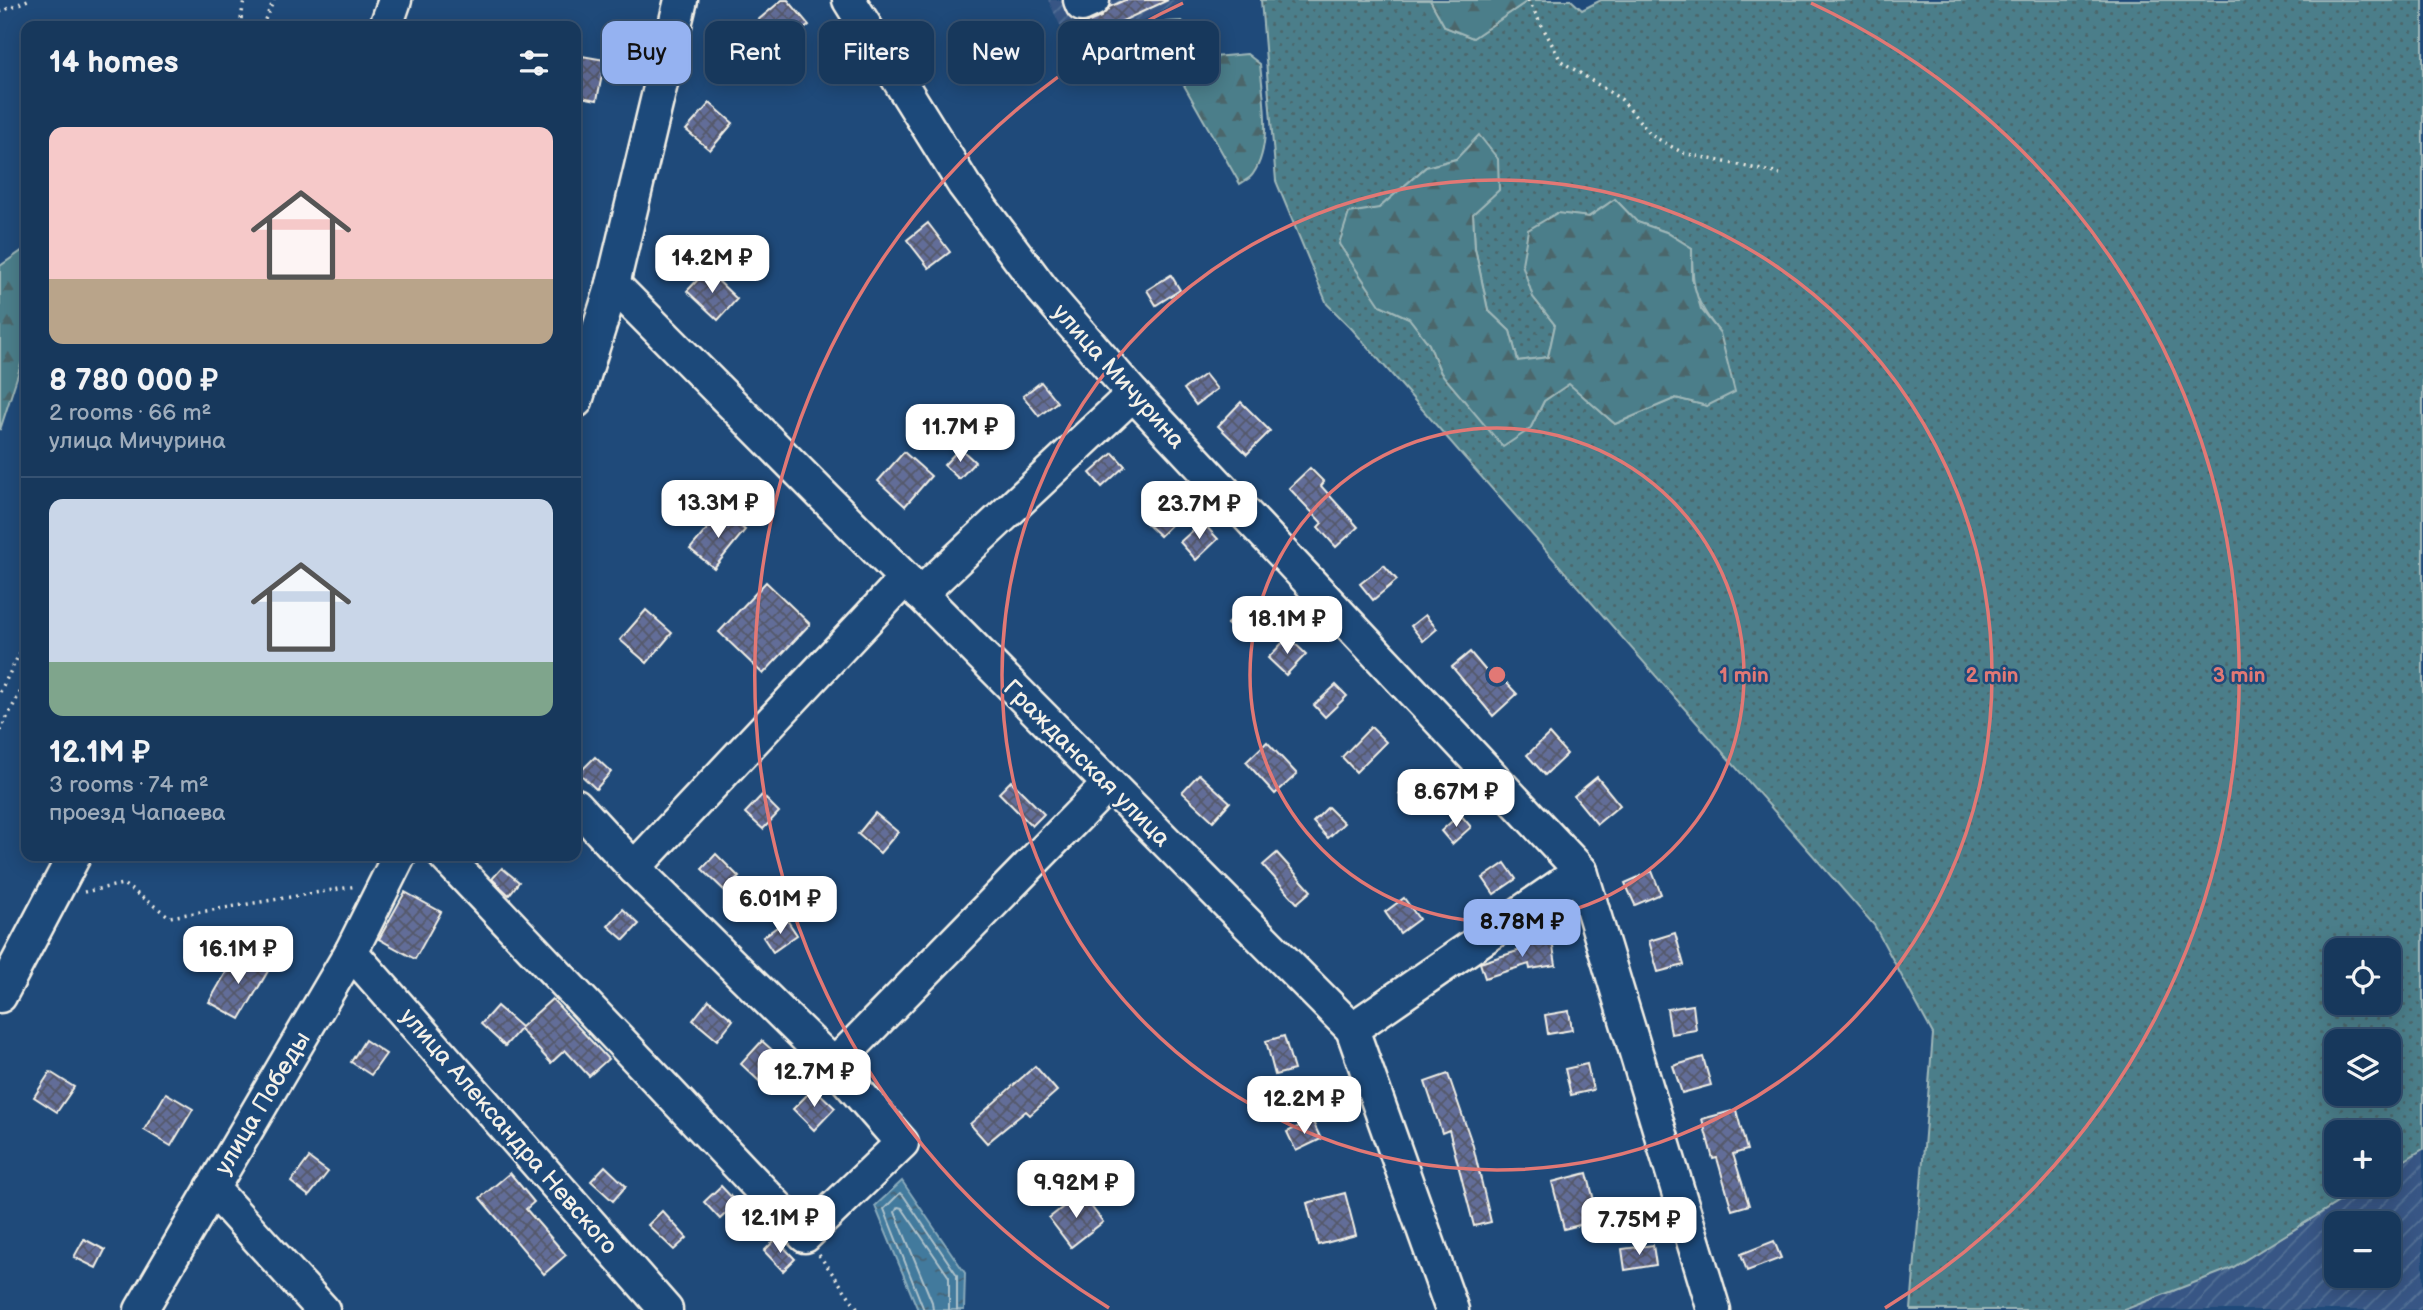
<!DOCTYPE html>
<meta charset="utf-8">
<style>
body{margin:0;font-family:"Balsamiq Sans",sans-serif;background:#244365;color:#f1f3f6;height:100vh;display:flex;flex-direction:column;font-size:26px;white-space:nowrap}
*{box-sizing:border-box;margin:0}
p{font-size:23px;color:#9eacbb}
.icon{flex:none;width:38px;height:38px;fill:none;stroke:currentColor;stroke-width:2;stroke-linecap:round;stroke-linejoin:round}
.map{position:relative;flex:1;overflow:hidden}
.sheet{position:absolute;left:21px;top:21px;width:560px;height:840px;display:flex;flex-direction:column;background:#17385c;border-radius:14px;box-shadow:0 4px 18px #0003,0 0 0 2px #365272}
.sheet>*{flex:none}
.top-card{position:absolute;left:602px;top:21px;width:665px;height:63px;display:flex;gap:14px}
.controls{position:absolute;left:2324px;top:938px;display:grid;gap:14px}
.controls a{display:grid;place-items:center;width:77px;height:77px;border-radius:14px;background:#17385c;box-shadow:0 4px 18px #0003,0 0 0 2px #365272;font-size:35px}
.price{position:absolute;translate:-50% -60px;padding:0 16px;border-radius:14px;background:#fff;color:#222;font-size:23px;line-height:46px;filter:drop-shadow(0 2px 4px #0008)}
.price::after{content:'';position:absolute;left:50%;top:42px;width:21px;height:16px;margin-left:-10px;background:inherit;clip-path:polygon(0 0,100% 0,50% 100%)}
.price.on{background:#95b2f1;color:#111}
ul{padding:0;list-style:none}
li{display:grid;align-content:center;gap:14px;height:371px;padding:0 28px}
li+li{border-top:2px solid #365272}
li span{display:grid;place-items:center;height:217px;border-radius:14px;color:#555}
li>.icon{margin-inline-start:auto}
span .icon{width:126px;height:126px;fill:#fffc;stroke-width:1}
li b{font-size:30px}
h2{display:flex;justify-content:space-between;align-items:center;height:84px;padding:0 28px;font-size:30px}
.tag{padding:0 24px;border-radius:14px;background:#17385c;box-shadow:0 4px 18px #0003,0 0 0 2px #365272;font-size:24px;line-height:63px}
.tag.on{background:#95b2f1;color:#111}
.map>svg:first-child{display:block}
.industrial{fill:url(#industrial-furrows);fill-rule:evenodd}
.grass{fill:url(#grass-dots);stroke:#a0b8b9;stroke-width:2;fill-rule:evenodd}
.forest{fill:url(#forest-firs);stroke:#a0b8b9;stroke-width:2}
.water{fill:url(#water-ripples);stroke:#89aabb;stroke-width:2}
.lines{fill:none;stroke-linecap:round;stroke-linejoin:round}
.shore{stroke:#adc1ca;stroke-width:2}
.building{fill:url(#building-cross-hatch);stroke:#f4f1e8;stroke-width:2}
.minor-casing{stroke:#f4f1e8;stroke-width:37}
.path{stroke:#f4f1e8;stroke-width:3.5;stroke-dasharray:2 5;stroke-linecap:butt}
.minor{stroke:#1f4a7a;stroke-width:32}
.ring{fill:none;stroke:#e27875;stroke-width:3.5}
.labels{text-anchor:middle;stroke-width:5;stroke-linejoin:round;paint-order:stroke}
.street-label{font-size:24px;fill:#f4f1e8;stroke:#1f4a7a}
.centre{fill:#e27875;stroke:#1f4a7a;stroke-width:3.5}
.ring-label{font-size:21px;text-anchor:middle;font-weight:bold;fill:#e27875;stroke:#1f4a7a;stroke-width:5;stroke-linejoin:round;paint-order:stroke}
</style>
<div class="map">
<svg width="2423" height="1310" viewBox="0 0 2423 1310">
<defs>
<pattern id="industrial-furrows" width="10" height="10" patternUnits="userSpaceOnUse" patternTransform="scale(1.75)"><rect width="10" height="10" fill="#375785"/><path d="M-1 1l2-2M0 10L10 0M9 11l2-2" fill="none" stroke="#557096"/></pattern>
<pattern id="grass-dots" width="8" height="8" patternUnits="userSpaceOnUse" patternTransform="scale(1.75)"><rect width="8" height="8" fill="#4c7e8a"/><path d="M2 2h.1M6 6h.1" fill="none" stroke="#4b666b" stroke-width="1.8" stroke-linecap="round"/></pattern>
<pattern id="forest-firs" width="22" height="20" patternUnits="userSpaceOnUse" patternTransform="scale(1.75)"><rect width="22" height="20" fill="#4c7e8a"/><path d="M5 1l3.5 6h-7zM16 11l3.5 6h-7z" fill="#4b666b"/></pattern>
<pattern id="water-ripples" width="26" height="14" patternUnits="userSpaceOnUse" patternTransform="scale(1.75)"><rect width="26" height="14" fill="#427a9d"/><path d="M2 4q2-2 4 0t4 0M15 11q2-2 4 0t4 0" fill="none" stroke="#466172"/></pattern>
<pattern id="building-cross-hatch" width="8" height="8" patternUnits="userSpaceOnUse" patternTransform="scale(1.75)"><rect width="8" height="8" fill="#626d98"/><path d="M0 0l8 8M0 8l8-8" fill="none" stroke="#54596b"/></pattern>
</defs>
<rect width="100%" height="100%" fill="#1f4a7a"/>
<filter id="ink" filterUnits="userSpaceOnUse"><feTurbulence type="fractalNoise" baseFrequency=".0143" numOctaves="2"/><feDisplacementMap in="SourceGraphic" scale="14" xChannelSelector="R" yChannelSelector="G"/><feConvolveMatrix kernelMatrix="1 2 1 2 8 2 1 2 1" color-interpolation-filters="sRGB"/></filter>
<g filter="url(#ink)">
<g class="industrial">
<path d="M1048 0H1186L1085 48 1070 46Z"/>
<path d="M2423 1149V1310H2124L2232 1268 2366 1185H2389V1170ZM2336 1223H2389V1276H2336Z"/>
</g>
<path class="grass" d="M1261 0H1430L1445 27 1473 38 1529 0H1571L1582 10 1601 0H2423V1149L2389 1170V1132H2336V1185H2366L2232 1268 2124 1310H1911L1933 1034 1874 925 1352 329 1327 304 1276 181ZM1456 159 1473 214 1475 248 1488 310 1510 331 1518 361 1548 357 1555 325 1533 297 1557 213 1588 217 1615 199 1637 222 1666 232 1692 248C1692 289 1694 300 1720 333L1707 406 1676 398 1615 424 1569 383 1544 401 1530 429 1441 373 1429 344 1409 318 1380 305 1379 208 1426 167ZM2336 950H2389V1003H2336ZM2336 1041H2389V1094H2336Z"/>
<g class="forest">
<path d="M1430 0H1529L1473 38 1445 27Z"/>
<path d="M1182 21 1213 57 1247 54 1260 64C1263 97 1273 145 1253 174 1251 178 1244 181 1240 184L1152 29 1166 22Z"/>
<path d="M1479 135 1498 159 1499 190 1473 214 1475 248 1488 310 1510 331 1518 361 1548 357 1555 325 1533 297 1522 264 1528 230 1557 213 1589 217 1615 199 1637 222 1666 232 1692 248V278L1701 309 1720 333 1735 392 1707 406 1676 398 1615 424 1569 384 1544 401 1530 429 1503 447 1441 373 1429 344 1409 318 1380 305 1339 244 1349 213 1379 208 1426 167 1456 159Z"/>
<path d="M26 248V349L0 430V266Z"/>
</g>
<path class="water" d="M902 1181 965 1273 964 1310H918L875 1206Z"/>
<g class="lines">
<g class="shore">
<path d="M924 1310 884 1209 900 1193 903 1195 957 1275V1310"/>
<path d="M933 1310 932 1302 895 1212 898 1207 902 1208 949 1277V1310"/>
</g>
</g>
<g class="building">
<path d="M782 0H788L809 25 780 49 757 21Z"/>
<path d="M1125 0H1168L1079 41 1072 25 1089 22 1101 17 1109 7Z"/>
<path d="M576 55 605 60 597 100 576 96Z"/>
<path d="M710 103 733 123 710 150 686 130Z"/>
<path d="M928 223 950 252 929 268 907 240Z"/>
<path d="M707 270 737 299 718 320 687 291Z"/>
<path d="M1171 275 1180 290 1156 305 1147 290Z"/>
<path d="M1205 374 1217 389 1196 405 1184 389Z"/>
<path d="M1041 382 1057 402 1039 416 1023 396Z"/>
<path d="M1241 402 1270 431 1247 454 1218 426Z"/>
<path d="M960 448 975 462 959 479 944 465Z"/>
<path d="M904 452 931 476 905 506 878 481Z"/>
<path d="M1113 453 1125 466 1102 487 1090 473Z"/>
<path d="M1310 468 1324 482 1321 486 1358 527 1336 547 1318 527 1322 523 1289 488Z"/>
<path d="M1162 508 1175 521 1160 536 1147 524Z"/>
<path d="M722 511 745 530 714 568 690 549Z"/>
<path d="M1202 522 1218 539 1196 560 1180 542Z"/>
<path d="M1384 565 1397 580 1373 600 1360 584Z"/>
<path d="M766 582 810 624 763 674 719 632Z"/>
<path d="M1252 597 1265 608 1240 636 1227 624Z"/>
<path d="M646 610 672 633 647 663 620 640Z"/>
<path d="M1425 615 1437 629 1423 641 1411 626Z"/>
<path d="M1288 637 1306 654 1286 675 1268 658Z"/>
<path d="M1470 652 1497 684 1503 679 1517 694 1493 716 1452 667Z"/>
<path d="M1336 685 1347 696 1325 717 1314 705Z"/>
<path d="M1371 727 1386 742 1356 772 1342 757Z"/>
<path d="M1549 734 1567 754 1545 775 1527 755Z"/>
<path d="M1267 742 1297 774 1275 794 1246 762Z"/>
<path d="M595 757 611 772 596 789 579 773Z"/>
<path d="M1199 774 1230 802 1213 821 1182 792Z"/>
<path d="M1597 777 1620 805 1597 824 1574 796Z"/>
<path d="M1415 778 1432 795 1417 812 1399 794Z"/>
<path d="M1011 781 1044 814 1032 826 999 793Z"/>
<path d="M762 795 779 812 763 829 745 813Z"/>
<path d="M1328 807 1344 823 1328 838 1313 822Z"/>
<path d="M875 813 898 832 880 853 858 834Z"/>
<path d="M1460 814 1471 827 1452 844 1441 831Z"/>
<path d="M1277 853 1311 891 1297 903 1263 865Z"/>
<path d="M716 854 739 877 725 891 702 869Z"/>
<path d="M1505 863 1516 879 1494 894 1483 878Z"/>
<path d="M502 868 519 882 509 895 492 879Z"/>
<path d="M1652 871 1661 894 1635 905 1625 883Z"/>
<path d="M405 892 441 912 415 959 379 939Z"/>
<path d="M1404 898 1419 919 1400 933 1385 912Z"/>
<path d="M623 909 639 924 624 940 608 926Z"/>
<path d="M787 920 797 935 773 952 763 937Z"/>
<path d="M1675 933 1684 965 1658 972 1649 941Z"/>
<path d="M1552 941 1556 965 1530 969 1529 964 1485 978 1480 963 1527 948 1526 944Z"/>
<path d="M237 953 268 971 240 1019 209 1002Z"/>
<path d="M552 999 608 1059 589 1076 565 1050 551 1063 520 1029 505 1046 481 1024 497 1006 521 1027Z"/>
<path d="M709 1000 733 1020 717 1040 693 1020Z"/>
<path d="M1693 1005 1696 1030 1671 1034 1667 1009Z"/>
<path d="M1569 1011 1572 1030 1548 1034 1545 1015Z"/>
<path d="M1284 1036 1294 1070 1275 1075 1266 1041Z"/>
<path d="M365 1040 386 1054 371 1075 351 1062Z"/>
<path d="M762 1041 780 1057 759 1081 741 1064Z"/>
<path d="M1703 1057 1711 1085 1682 1093 1673 1066Z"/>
<path d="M1587 1064 1593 1090 1571 1095 1565 1069Z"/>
<path d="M1035 1066 1057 1091 1030 1115 1026 1111 987 1143 970 1124Z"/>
<path d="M50 1072 74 1087 57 1112 34 1097Z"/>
<path d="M1448 1074 1473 1146 1491 1222 1474 1226 1449 1130 1442 1133 1425 1082Z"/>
<path d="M814 1088 835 1108 814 1130 793 1109Z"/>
<path d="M166 1093 193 1109 171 1146 144 1130Z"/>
<path d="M1736 1110 1747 1150 1733 1154 1749 1205 1732 1210 1717 1158 1713 1159 1702 1119Z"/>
<path d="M1312 1120 1321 1139 1296 1151 1287 1132Z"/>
<path d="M309 1158 328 1172 309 1196 291 1182Z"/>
<path d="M605 1166 626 1186 613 1201 591 1181Z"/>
<path d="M510 1173 534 1202 526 1209 566 1255 544 1274 480 1198Z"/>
<path d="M1587 1173 1599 1220 1564 1229 1552 1182Z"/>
<path d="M721 1186 737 1203 720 1219 704 1202Z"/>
<path d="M1081 1193 1103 1222 1071 1247 1049 1218Z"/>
<path d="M1345 1193 1356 1235 1318 1245 1307 1203Z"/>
<path d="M662 1211 687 1238 674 1250 648 1225Z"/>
<path d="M84 1239 105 1250 96 1268 74 1257Z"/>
<path d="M776 1239 795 1259 783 1271 764 1251Z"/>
<path d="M1774 1241 1781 1258 1747 1271 1741 1254Z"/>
<path d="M1653 1245 1656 1265 1625 1270 1622 1249Z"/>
</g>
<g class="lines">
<g class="minor-casing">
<g id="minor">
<path d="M849 0 964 185 1042 289 1133 394 1581 871 1714 1310"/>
<path d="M1080 0 1082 5 1093 0"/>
<path d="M386 26 395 0"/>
<path d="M613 284 1352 1029 1452 1310"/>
<path d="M576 401 613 284 681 0"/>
<path d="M920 594 1133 394"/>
<path d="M445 856 805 1236 902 1143 834 1065 634 868 576 805"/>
<path d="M634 868 905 579"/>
<path d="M351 952 666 1310"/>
<path d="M0 996 74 856"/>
<path d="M1352 1029 1581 871"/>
<path d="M834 1065 1108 785"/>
<path d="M212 1188 323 1310"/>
<path d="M141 1310 351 952 399 856"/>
</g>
</g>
<g class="path">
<path d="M1528 0 1561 61 1622 100 1651 135 1683 153 1780 174"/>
<path d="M0 12 28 0"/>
<path d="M240 26 244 0"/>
<path d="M262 26 274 0"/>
<path d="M0 692 26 641"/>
<path d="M0 731 26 681"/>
<path d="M84 892 123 884 170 917 357 886"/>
<path d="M819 1255 859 1310"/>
</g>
<use href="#minor" class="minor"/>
</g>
</g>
<g class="ring">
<circle cx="1497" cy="675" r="247"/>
<circle cx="1497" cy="675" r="495"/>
<path d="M1109 1308A742 742 0 0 1 1183 3M1811 3A742 742 0 0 1 1885 1308"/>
</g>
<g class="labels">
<g class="street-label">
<text transform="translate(1119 376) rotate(48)" y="8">улица Мичурина</text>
<text transform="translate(1087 763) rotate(45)" y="8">Гражданская улица</text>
<text transform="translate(262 1103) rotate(-59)" y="8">улица Победы</text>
<text transform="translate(509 1131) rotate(49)" y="8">улица Александра Невского</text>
</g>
</g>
<circle cx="1497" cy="675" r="10" class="centre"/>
<g class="ring-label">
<text x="1744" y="682">1 min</text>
<text x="1992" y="682">2 min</text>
<text x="2239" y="682">3 min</text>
</g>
</svg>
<div class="controls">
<a><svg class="icon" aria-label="locate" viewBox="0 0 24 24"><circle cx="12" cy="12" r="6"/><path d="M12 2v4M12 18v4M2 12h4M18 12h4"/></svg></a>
<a><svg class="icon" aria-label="layers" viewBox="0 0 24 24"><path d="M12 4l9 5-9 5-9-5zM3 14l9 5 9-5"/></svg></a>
<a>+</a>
<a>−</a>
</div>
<b class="price" style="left:712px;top:295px">14.2M ₽</b>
<b class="price" style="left:960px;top:464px">11.7M ₽</b>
<b class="price" style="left:718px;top:540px">13.3M ₽</b>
<b class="price" style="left:1199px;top:541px">23.7M ₽</b>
<b class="price" style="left:1287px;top:656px">18.1M ₽</b>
<b class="price" style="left:1456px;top:829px">8.67M ₽</b>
<b class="price" style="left:780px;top:936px">6.01M ₽</b>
<b class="price on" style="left:1522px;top:959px">8.78M ₽</b>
<b class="price" style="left:238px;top:986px">16.1M ₽</b>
<b class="price" style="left:814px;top:1109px">12.7M ₽</b>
<b class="price" style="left:1304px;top:1136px">12.2M ₽</b>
<b class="price" style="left:1076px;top:1220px">9.92M ₽</b>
<b class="price" style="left:780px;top:1255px">12.1M ₽</b>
<b class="price" style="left:1639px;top:1257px">7.75M ₽</b>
<div class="top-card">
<a class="tag on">Buy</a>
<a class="tag">Rent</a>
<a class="tag">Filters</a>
<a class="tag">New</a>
<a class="tag">Apartment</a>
</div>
<section class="sheet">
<h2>14 homes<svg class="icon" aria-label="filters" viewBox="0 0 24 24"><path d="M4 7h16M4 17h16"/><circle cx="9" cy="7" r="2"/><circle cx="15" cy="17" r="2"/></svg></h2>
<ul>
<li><span style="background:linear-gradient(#f6c9c9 70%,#b9a48a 0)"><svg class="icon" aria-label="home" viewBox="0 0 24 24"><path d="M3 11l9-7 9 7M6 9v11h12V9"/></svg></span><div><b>8 780 000 ₽</b><p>2 rooms · 66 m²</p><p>улица Мичурина</p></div></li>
<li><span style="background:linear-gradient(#c9d6e8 75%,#7fa58c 0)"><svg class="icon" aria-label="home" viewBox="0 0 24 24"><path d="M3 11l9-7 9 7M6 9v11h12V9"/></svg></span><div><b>12.1M ₽</b><p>3 rooms · 74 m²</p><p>проезд Чапаева</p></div></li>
</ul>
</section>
</div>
